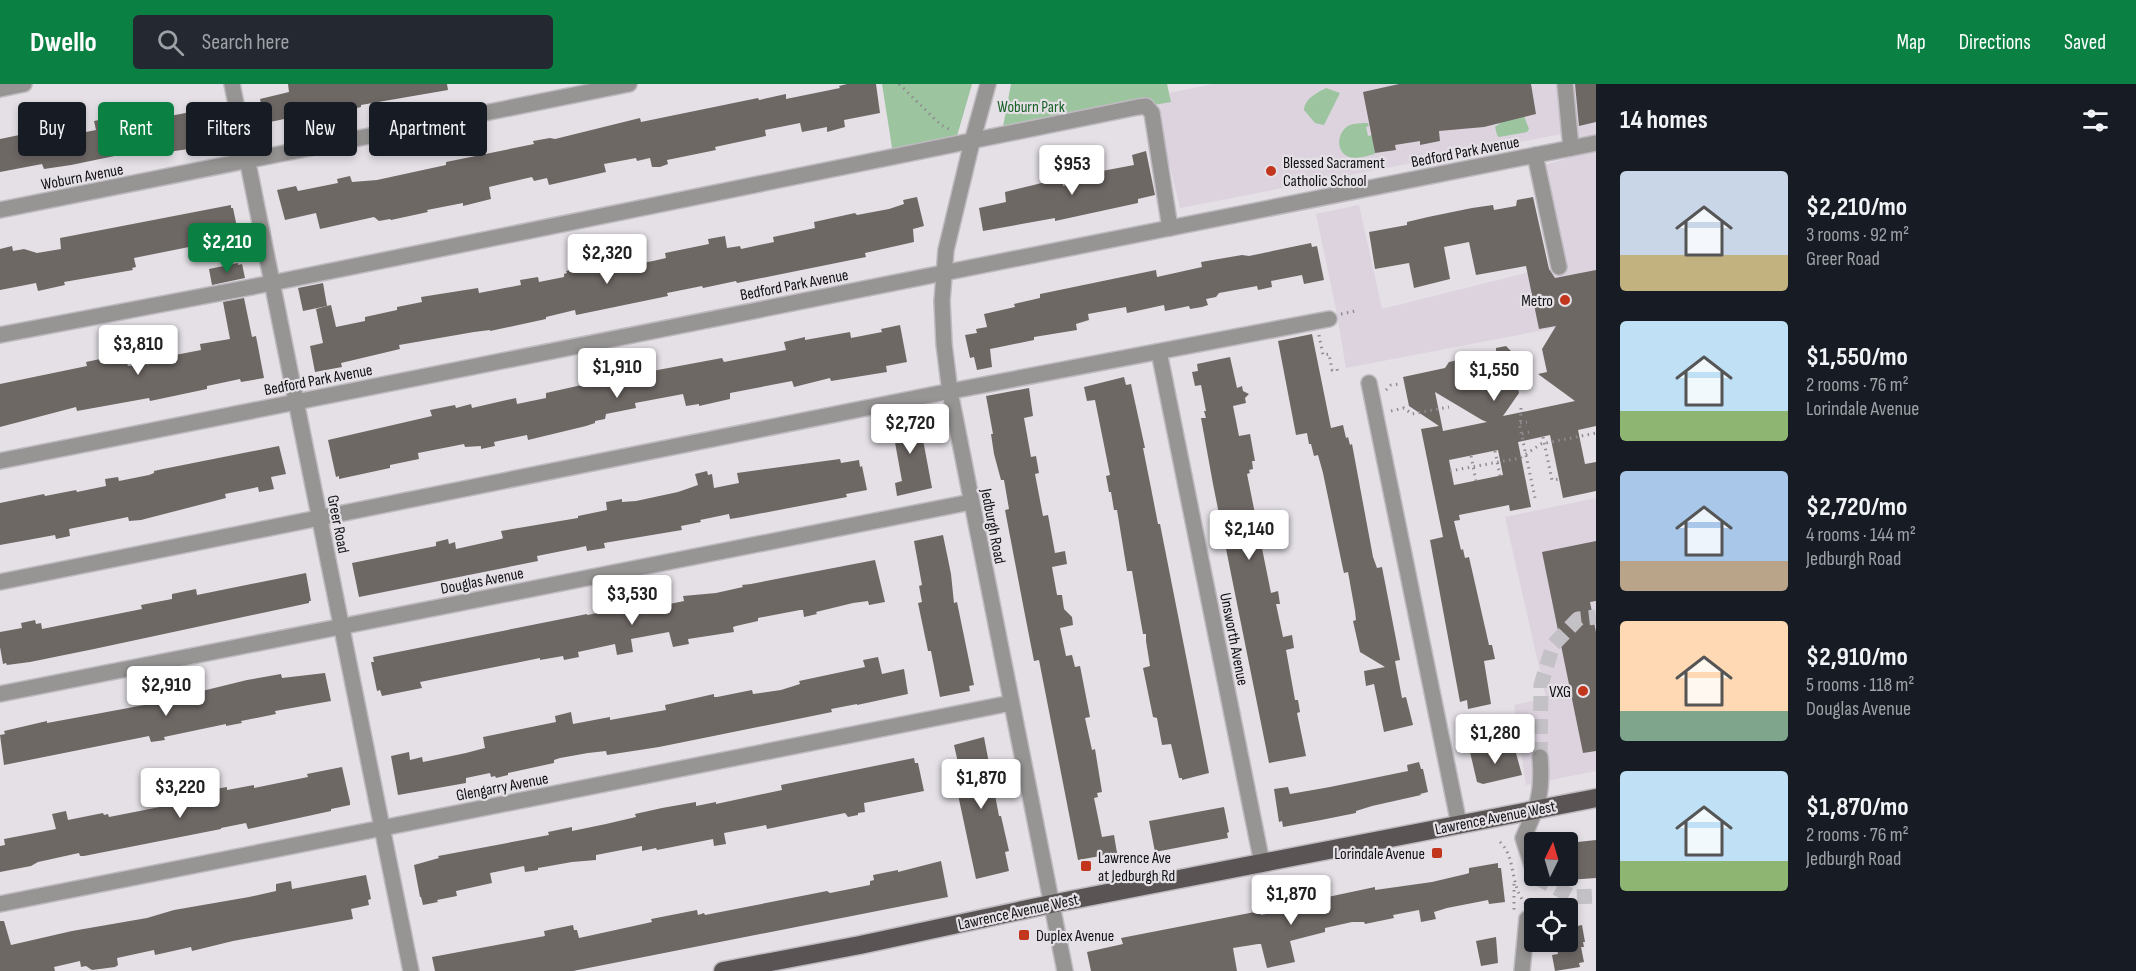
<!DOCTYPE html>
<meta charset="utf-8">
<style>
body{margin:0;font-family:"Sofia Sans Condensed",sans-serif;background:#242831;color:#f1f3f6;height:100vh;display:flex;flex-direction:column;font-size:22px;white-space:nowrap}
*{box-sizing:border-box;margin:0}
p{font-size:20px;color:#9ea1a6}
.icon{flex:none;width:33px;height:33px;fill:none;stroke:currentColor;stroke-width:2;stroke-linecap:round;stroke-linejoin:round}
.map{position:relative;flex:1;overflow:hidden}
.sheet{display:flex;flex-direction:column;background:#171b24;width:540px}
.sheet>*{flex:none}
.hud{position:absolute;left:18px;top:18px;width:570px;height:54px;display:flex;gap:12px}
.needle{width:39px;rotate:5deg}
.buttons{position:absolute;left:1524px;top:748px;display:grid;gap:12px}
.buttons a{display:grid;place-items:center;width:54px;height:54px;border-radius:6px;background:#171b24;box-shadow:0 3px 9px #0003;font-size:30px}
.price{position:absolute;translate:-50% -51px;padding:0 14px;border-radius:6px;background:#fff;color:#222;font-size:20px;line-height:39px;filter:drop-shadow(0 2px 3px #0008)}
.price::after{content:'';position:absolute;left:50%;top:36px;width:18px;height:14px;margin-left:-9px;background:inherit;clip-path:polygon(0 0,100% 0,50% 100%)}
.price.active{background:#0b8043;color:#fff}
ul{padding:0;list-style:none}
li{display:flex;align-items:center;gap:18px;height:150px;padding:0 24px}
li span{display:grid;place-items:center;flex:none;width:168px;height:120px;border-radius:6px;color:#555}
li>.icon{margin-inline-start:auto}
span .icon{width:72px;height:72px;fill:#fffc;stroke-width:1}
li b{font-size:26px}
h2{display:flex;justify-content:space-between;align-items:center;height:72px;padding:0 24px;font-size:26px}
.tag{padding:0 21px;border-radius:6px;background:#171b24;box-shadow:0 3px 9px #0003;font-size:21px;line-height:54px}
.tag.active{background:#0b8043;color:#fff}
header{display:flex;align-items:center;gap:36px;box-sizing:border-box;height:84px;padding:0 30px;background:#0b8043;color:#fff}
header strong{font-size:28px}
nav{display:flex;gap:33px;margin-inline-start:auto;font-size:21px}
.search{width:420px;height:54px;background:#242831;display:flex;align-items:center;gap:15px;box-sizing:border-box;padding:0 21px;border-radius:6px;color:#9ea1a6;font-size:22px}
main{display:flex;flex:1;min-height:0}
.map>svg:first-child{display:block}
.built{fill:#dcd3df}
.green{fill:#9cc59f}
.building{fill:#6e6865;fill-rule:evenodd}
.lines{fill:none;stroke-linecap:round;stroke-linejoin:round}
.minor-tunnel{stroke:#c4c1c6;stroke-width:15;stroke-dasharray:15 8;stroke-linecap:butt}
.minor-casing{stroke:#bebac0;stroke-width:18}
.major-casing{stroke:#bebac0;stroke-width:21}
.path{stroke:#908d92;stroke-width:3;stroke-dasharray:1.5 4.5;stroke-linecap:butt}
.minor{stroke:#979494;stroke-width:15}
.major{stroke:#5a5554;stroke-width:18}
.poi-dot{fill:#c1361c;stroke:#e4e0e6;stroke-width:2}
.labels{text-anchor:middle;stroke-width:4.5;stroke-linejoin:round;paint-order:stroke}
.park-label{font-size:16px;fill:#176127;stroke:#e4e0e6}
.street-label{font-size:16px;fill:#100f11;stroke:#e4e0e6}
.poi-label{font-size:16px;fill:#100f11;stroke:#e4e0e6;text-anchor:start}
</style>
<header>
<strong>Dwello</strong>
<div class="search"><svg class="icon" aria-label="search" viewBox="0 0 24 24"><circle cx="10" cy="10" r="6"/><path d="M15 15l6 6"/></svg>Search here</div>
<nav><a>Map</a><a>Directions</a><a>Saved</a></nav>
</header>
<main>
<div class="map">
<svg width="1596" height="887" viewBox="0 0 1596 887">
<rect width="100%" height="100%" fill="#e4e0e6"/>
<g class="built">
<path d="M1213 0H1596V236L1346 284 1336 225 1316 130 1359 121 1382 225 1554 182 1532 85 1565 75 1562 50 1180 124 1155 21 1170 18 1169 9Z"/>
<path d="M1596 414V687L1526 701 1514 621 1546 614 1505 433Z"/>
</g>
<g class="green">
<path d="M882 0H972L955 59 893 70Z"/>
<path d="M1011 0H1167L1171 18 1002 48Z"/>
<path d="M1326 4 1340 9 1324 41 1315 39 1304 26C1305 14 1317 9 1326 4Z"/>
<path d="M1524 32 1529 45 1527 48 1499 53 1497 51 1495 43C1504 36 1512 34 1524 32Z"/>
<path d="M1368 39 1369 42 1366 43 1368 52 1372 51 1375 70C1369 71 1362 74 1355 74 1337 74 1334 51 1348 42 1353 39 1362 39 1368 39Z"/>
</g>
<g class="building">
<path d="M288 0H447L448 6 361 21V23L340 28 338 22 307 28 308 32 295 35 294 33 265 39 260 15 289 8Z"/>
<path d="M847 0H876L880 29 844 36 845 43 827 48V43L802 48 800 39 765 46 766 52 715 63 716 66 667 76 668 80 660 83H652L650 74 637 77 636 74 604 80 606 88 549 101 547 94 534 97 532 93 489 103 491 115 463 122V119L427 126 428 128 391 136 390 135 379 137 374 133 320 145 316 129 285 136 277 106 296 102 298 107 338 99 337 95 350 92 352 98 377 96 446 81V78L534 60 533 57 550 54 555 55 640 34 641 38 758 14 759 16 786 10V15L840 4 839 2Z"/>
<path d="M1399 0H1531L1536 30 1484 43 1439 47 1440 57 1420 61V57L1395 61 1396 66 1375 69 1363 8Z"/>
<path d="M1575 0H1596V38L1579 42Z"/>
<path d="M212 24 217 48 215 49 216 51 188 57 189 65 160 69 158 63 71 81 44 85 42 80 0 88V55L34 48 36 58 96 46 94 37 109 34 108 30 121 27 122 33 136 31 138 38Z"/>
<path d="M1146 67 1155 111 1138 115V119L1055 137V134L983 147 979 124 1006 118 1005 108 1046 98 1045 90 1060 87 1063 102 1091 96 1090 92 1103 89 1102 87 1134 81 1132 71Z"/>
<path d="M917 113 924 142 913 145 914 158 865 169 866 173 737 199 736 197 703 204 702 202 667 209 668 212 576 231 575 226 546 233V235L490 247V246L474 248 399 261 400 265 341 279 342 283 315 288 310 262 323 259 316 225 327 222 303 227 298 204 323 199 327 222 331 221 336 243 365 237V233L397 226V223L422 218 421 213 478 204 479 209 521 201 520 196 538 193 539 198 564 193V190L567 189 566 187 581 184V183L608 177 610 185 653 177 666 174 665 169 709 160 708 155 725 152 727 164 740 162 741 165 774 158 773 153 815 144 814 138 855 129 857 131 889 125 904 120 903 116Z"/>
<path d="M1533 113 1549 185 1555 194 1596 186V342L1578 346 1585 380 1596 378V407L1563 414 1550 351 1518 358 1531 423 1510 427 1509 421 1459 431 1460 436 1454 437 1461 466 1463 465 1465 474 1469 473 1489 561H1492L1495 575 1484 577 1491 620 1468 625 1467 616 1460 618 1430 456 1443 453 1421 345 1439 342 1409 322 1403 293 1445 284 1449 278 1496 267V264L1506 262 1511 267 1519 309 1503 332 1575 317 1538 290 1547 288 1542 265 1556 242 1539 245 1526 182 1476 191 1469 158 1444 163 1450 195 1414 204 1409 179 1375 185 1369 148 1407 141V138L1428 133 1472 124 1493 121 1494 126 1516 122 1517 116ZM1435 308 1482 336 1487 338 1443 347ZM1498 366 1503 391 1454 401 1449 376Z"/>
<path d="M231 121V124H233L239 153 134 174 136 183 132 184 133 186 64 198 65 201 38 207 36 199 0 206V165L12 162 13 167 24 165 37 169 61 165 60 154Z"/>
<path d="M1311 159 1312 163 1317 162 1324 196 1304 200 1302 191 1271 197 1272 203 1258 206 1257 202 1219 209 1216 213 1206 215 1208 221 1202 223 1190 225 1189 222 1165 227 1164 221 1127 229 1126 223 1088 230 1089 236 1076 240 1077 246 1034 253V256L990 265 992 283 977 286 974 273 970 274 965 251 977 249 976 245 987 243 984 230 1015 223 1014 220 1040 214V210L1156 186 1157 193 1202 183 1201 178 1242 171 1249 172Z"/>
<path d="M238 179V181L242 180 245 194 212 201 209 185Z"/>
<path d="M244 214 252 253 256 252 264 294 241 298 240 295 207 302V305L150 317 149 314 77 327 76 323 0 343V300L87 282 86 278 110 273 111 277 124 274 126 276 128 282 172 278 170 272 201 266 200 260 230 255 223 218Z"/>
<path d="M900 241 907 278 886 282 887 288 831 297 830 294 794 303 792 297 730 309V315L699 322V320L686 322 683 310 635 319 636 324 606 330 605 335 595 337V339L586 342 528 356 527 351 494 358 495 362 481 365V362L465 363 464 360 418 369 419 375 390 381V384L339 395V392L336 393 328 356 432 332 430 326 455 321 456 324 471 320 472 324 516 314 517 320 546 314V309L604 296 722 274 724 278 786 266 784 258 805 253V256L850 248 851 254 882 248 881 245Z"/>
<path d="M1312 250 1331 344 1343 341 1346 354 1348 353 1350 361 1352 360 1373 473 1377 484 1382 483 1400 576 1395 577 1402 614 1406 613 1413 641 1384 648 1374 600 1366 602 1364 587 1385 583 1360 568 1353 537 1356 536 1355 527 1348 488 1344 489 1343 485 1323 389 1318 371 1314 372 1311 360H1309L1307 349 1296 351 1278 257Z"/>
<path d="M1230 273 1237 304 1242 302 1243 307 1249 310 1245 314 1246 319 1233 322 1239 352 1250 350 1255 377H1252L1253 385 1249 386 1250 389 1247 390 1271 509 1278 507 1280 520H1276L1283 553 1292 551 1294 564 1286 566 1295 616H1298L1300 628 1297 629 1306 672 1269 679 1213 400 1201 334H1206L1204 327H1206L1201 301 1195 302 1192 288 1198 287 1197 280Z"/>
<path d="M1124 293 1126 301 1131 300 1145 364H1143L1151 404 1158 440H1160L1209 689 1182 696V694H1179L1171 660 1162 661 1157 634 1153 633 1143 584 1150 582 1146 557V550H1143L1132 487H1127L1117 426H1114L1111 408H1109L1106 392 1110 391 1095 316 1087 317 1084 303Z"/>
<path d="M1029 304 1033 332 1024 334 1031 373 1036 372 1039 389 1035 390 1043 432 1048 431 1055 469 1065 467 1067 480 1052 483 1057 511H1062L1064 525 1072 533 1073 541 1060 544 1066 572 1072 571 1075 583 1080 582 1090 633 1085 634 1092 666 1095 665 1102 708 1097 709 1098 713 1094 714 1102 753 1114 751 1117 769 1078 776 1039 576 1034 577 1025 531 1005 426 1009 425 1004 396H1001L994 370 991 350H993L986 312Z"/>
<path d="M914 327 918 346H920L924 361 932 404 897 412 895 399 902 397 890 331Z"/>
<path d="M279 362 286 390 271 393 274 405 259 408 258 403 225 410 226 414 141 436 129 437 128 433 69 445 70 452 56 455 55 451 0 461V419L44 410 45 412 76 406 77 408 106 402 105 395 118 393 119 397 149 391 154 389V387L163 385Z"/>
<path d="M840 375 841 379 859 376 860 383 862 382 867 406 846 410 847 413 742 433 730 435 729 430 700 436 701 438 681 442 682 446 604 459 605 464 587 467 586 462 577 464 537 472 538 477 359 513 352 479 436 462V458L448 455 449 460 455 458 456 465 501 455 503 454 501 447 578 434V432L607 426 606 418 622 415V418L636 417 678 408 698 401 695 390 707 387 708 391 712 390 714 404 739 399 737 389Z"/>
<path d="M943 451 951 490 954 519 957 518 974 601 969 602 970 607 940 613 931 567H928L918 519 922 518 919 502 922 501 914 457Z"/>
<path d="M1596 457V517L1590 518 1596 548V667L1583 669 1542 468Z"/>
<path d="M875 476 885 518 869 521 868 517 853 519 816 528 817 530 804 533 803 526H800L758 534V537L736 542 733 543 734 548 688 555 689 560 673 563 669 548 631 555 633 568 617 571 615 560 578 568 579 573 564 576 563 572 540 576V574L420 598 422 604 382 612 380 606 377 607 371 578H374L373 573 587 530V531L624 524V526L659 519 660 522 684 517 683 512 716 509 743 503 742 501 751 500Z"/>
<path d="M306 489 311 517H309V519L94 565 30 578 7 581 6 579 3 580 0 563V548L22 544 21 539 35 536 36 540 41 539 42 545 142 525 141 521 172 515V510L196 505 197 511Z"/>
<path d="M878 573 882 590 904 585 908 610 857 621V620L831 625 832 628 659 663 607 671 606 667 588 669 560 674 554 676V679L508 689V691L496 694 495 692 491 693 490 689 466 694V699L398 711 391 672 409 668 410 676 422 673 423 678 466 669 485 664 483 653 556 638 555 632 571 628 573 640 610 633V636L666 626 665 621 714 610V613H717L752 606 753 610 781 606 800 600 799 597 865 583 863 576Z"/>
<path d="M325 589 331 617 275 627 276 630 241 637 242 639 226 642V640L202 645 164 653 165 656 151 658 149 652 4 681 0 651 5 650 4 647 47 637V639L96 630 198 611V608L247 596 281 590 282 594Z"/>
<path d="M984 653 999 732H1001L1009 767 1005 768 1009 787 976 795 957 706 964 705 954 661Z"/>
<path d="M1514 662 1522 691 1483 700 1477 698 1470 668 1490 664V667Z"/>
<path d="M914 674 915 679H918L924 707 864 719 865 728 858 729V731L848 733 845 729 767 745 766 741 724 749 726 760 714 762 713 755 657 766 656 764 642 767V762L596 771V776L572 778 538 784V786L525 788 524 782 490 789 492 799 456 807 457 812 437 816 438 818 423 821 421 813H420L414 781 439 774 438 772 549 751 548 748 572 743V747L606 740 636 733 635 730 662 724 696 718V722L716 718V720L782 706 781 701Z"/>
<path d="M1419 678 1421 685H1423L1428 708 1420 710 1421 711 1372 722 1356 727V729L1321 736 1283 743 1282 737 1279 738 1274 705 1288 703 1290 710 1330 703 1408 687 1407 681Z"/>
<path d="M342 683 350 718V721L331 725V727L248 745 246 739 221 744V745L84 772H80L79 769 38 778 31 782 0 788V762L5 761 4 755 56 745 52 730 66 727 68 736 103 729 104 731 108 730 109 733 165 722 163 714 198 707V705L214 702 215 705 227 703V706L254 701V704L308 693 307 690Z"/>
<path d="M1224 723 1229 748 1227 749 1228 754 1155 768 1149 737Z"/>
<path d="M1596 756V794L1568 796V759Z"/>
<path d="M941 777 948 813 573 887H435L432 873 545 852 544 847 573 841 574 846H577L579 854 652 838 651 835 697 826 698 831 704 829 705 831 827 807 830 809 870 801V797L874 796 873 791 898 786V788Z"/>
<path d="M1498 779V784H1501L1505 818 1489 820 1488 816 1447 824 1434 828 1436 835 1421 838 1419 826 1393 831 1394 834 1365 840 1364 838H1352L1325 844V848L1290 857 1295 878 1267 884 1261 860H1258L1233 864 1237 887H1091L1087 868 1123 860 1121 854 1260 827 1261 831 1304 823V818L1375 803V806L1432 798 1466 790 1469 789V784Z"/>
<path d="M366 791 371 815 368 816 369 821 351 825 353 835 233 857 192 867 191 863 155 871 154 866 117 874 118 881 115 883 92 886 86 882 81 883 80 877 54 883 55 887H0V837H4L11 861 72 847 147 834 174 826 249 813 276 807V800L291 797 292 805Z"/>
<path d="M1582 841 1585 858H1583L1584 863H1581L1584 878 1579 879 1580 883 1555 887 1552 871 1558 870 1556 858H1568V844Z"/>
<path d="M1496 853 1498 879 1481 882 1476 857Z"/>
</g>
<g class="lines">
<g class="minor-tunnel">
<path d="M1540 673 1541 601 1553 561 1578 535 1596 533"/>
<path d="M1536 793 1573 813 1596 812"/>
</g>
<g class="minor-casing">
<g id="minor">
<path d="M232 0 411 887"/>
<path d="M988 0 972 58 946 166 942 217 944 260 950 308 1065 887"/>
<path d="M1565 0 1571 64"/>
<path d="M0 5 24 0"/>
<path d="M1535 71 1559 183"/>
<path d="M0 126 629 0"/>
<path d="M0 251 272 199 1138 23 1146 22 1152 29 1170 144"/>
<path d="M1159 268 1262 779"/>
<path d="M1369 299 1459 740"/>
<path d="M0 377 1596 59"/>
<path d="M0 498 936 310 1329 235"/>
<path d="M0 610 971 418"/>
<path d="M1534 788 1523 754C1538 722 1543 709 1540 673"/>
<path d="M0 820 1011 619"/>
<path d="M1522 887 1527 835"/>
</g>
</g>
<g class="major-casing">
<path id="major" d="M723 887 860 861 1051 820 1596 714"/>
</g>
<g class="path">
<path d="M899 0 941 41 949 45"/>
<path d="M1341 230 1355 227"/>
<path d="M1319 251 1323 271 1329 270 1332 286 1337 285 1338 289"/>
<path d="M1386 306 1391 301 1400 300"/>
<path d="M1521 324 1520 343 1535 414"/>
<path d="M1391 327 1404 324 1412 330 1449 323"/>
<path d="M1520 339 1527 338"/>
<path d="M1522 350 1529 348"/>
<path d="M1543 353 1552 396 1559 395"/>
<path d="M1495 367 1500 392"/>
<path d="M1471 372 1476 397"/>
<path d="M1450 387 1520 374 1541 360 1596 349"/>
<path d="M1500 758C1517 774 1509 804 1527 821"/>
<path d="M1514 800V828"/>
</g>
<use href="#minor" class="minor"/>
<use href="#major" class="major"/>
</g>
<g class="poi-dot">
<circle cx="1271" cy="87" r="6"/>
<circle cx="1565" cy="216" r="6"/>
<circle cx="1583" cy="607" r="6"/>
<rect x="1431" y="763" width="12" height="12" rx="3"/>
<rect x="1080" y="776" width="12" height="12" rx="3"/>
<rect x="1018" y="845" width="12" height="12" rx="3"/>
</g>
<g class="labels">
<g class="park-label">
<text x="1031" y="28">Woburn Park</text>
</g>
<g class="street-label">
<text transform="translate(1465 67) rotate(-11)" y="6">Bedford Park Avenue</text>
<text transform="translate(82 92) rotate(-11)" y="6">Woburn Avenue</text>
<text transform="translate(794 200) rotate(-11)" y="6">Bedford Park Avenue</text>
<text transform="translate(318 295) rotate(-11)" y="6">Bedford Park Avenue</text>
<text transform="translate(339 440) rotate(79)" y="6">Greer Road</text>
<text transform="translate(994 442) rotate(79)" y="6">Jedburgh Road</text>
<text transform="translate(482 496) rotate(-11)" y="6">Douglas Avenue</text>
<text transform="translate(1235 555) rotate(79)" y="6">Unsworth Avenue</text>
<text transform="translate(502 702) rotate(-11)" y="6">Glengarry Avenue</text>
<text transform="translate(1495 733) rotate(-11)" y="6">Lawrence Avenue West</text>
<text transform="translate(1018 827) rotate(-12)" y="6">Lawrence Avenue West</text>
</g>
<g class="poi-label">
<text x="1283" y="84">Blessed Sacrament<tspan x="1283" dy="18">Catholic School</tspan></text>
<text x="1553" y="222" text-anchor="end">Metro</text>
<text x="1571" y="613" text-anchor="end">VXG</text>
<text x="1425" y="775" text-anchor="end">Lorindale Avenue</text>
<text x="1098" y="779">Lawrence Ave<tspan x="1098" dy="18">at Jedburgh Rd</tspan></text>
<text x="1036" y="857">Duplex Avenue</text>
</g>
</g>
</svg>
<div class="buttons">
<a><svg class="needle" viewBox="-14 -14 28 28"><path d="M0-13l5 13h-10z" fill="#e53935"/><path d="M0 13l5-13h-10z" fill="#9ea1a6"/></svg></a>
<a><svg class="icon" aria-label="locate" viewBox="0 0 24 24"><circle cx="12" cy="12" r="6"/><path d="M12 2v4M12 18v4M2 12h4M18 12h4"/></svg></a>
</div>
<b class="price" style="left:1072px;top:112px">$953</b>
<b class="price active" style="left:227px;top:190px">$2,210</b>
<b class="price" style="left:607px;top:201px">$2,320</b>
<b class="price" style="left:138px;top:292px">$3,810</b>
<b class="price" style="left:617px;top:315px">$1,910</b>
<b class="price" style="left:1494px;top:318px">$1,550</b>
<b class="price" style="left:910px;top:371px">$2,720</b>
<b class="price" style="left:1249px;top:477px">$2,140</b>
<b class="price" style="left:632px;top:542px">$3,530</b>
<b class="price" style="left:166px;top:633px">$2,910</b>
<b class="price" style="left:1495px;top:681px">$1,280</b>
<b class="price" style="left:981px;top:726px">$1,870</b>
<b class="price" style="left:180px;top:735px">$3,220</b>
<b class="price" style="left:1291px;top:842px">$1,870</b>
<div class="hud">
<a class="tag">Buy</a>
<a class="tag active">Rent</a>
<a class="tag">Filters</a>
<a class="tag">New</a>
<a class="tag">Apartment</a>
</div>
</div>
<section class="sheet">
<h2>14 homes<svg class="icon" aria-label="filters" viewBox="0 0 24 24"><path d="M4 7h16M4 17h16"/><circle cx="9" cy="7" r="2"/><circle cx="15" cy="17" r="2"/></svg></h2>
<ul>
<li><span style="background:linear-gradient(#c9d6e8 70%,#c2b280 0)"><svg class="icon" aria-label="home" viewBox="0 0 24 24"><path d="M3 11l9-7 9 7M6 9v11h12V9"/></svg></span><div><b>$2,210/mo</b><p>3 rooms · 92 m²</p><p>Greer Road</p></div></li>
<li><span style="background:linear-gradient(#bfe0f5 75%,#8fb573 0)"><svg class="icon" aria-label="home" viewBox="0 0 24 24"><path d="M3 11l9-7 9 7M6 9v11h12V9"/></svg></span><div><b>$1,550/mo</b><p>2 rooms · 76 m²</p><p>Lorindale Avenue</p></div></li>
<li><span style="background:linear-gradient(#a9c7e8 75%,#b9a48a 0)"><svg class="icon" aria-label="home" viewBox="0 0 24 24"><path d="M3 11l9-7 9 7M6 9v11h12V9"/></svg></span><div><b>$2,720/mo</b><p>4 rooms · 144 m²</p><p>Jedburgh Road</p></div></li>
<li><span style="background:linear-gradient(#ffd9b3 75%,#7fa58c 0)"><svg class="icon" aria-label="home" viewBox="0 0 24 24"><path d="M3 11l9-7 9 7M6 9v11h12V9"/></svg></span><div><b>$2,910/mo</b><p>5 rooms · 118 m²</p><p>Douglas Avenue</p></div></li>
<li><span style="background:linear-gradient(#bfe0f5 75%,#8fb573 0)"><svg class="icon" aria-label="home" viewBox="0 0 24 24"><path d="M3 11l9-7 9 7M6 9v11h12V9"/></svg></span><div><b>$1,870/mo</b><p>2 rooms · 76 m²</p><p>Jedburgh Road</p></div></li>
</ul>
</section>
</main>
